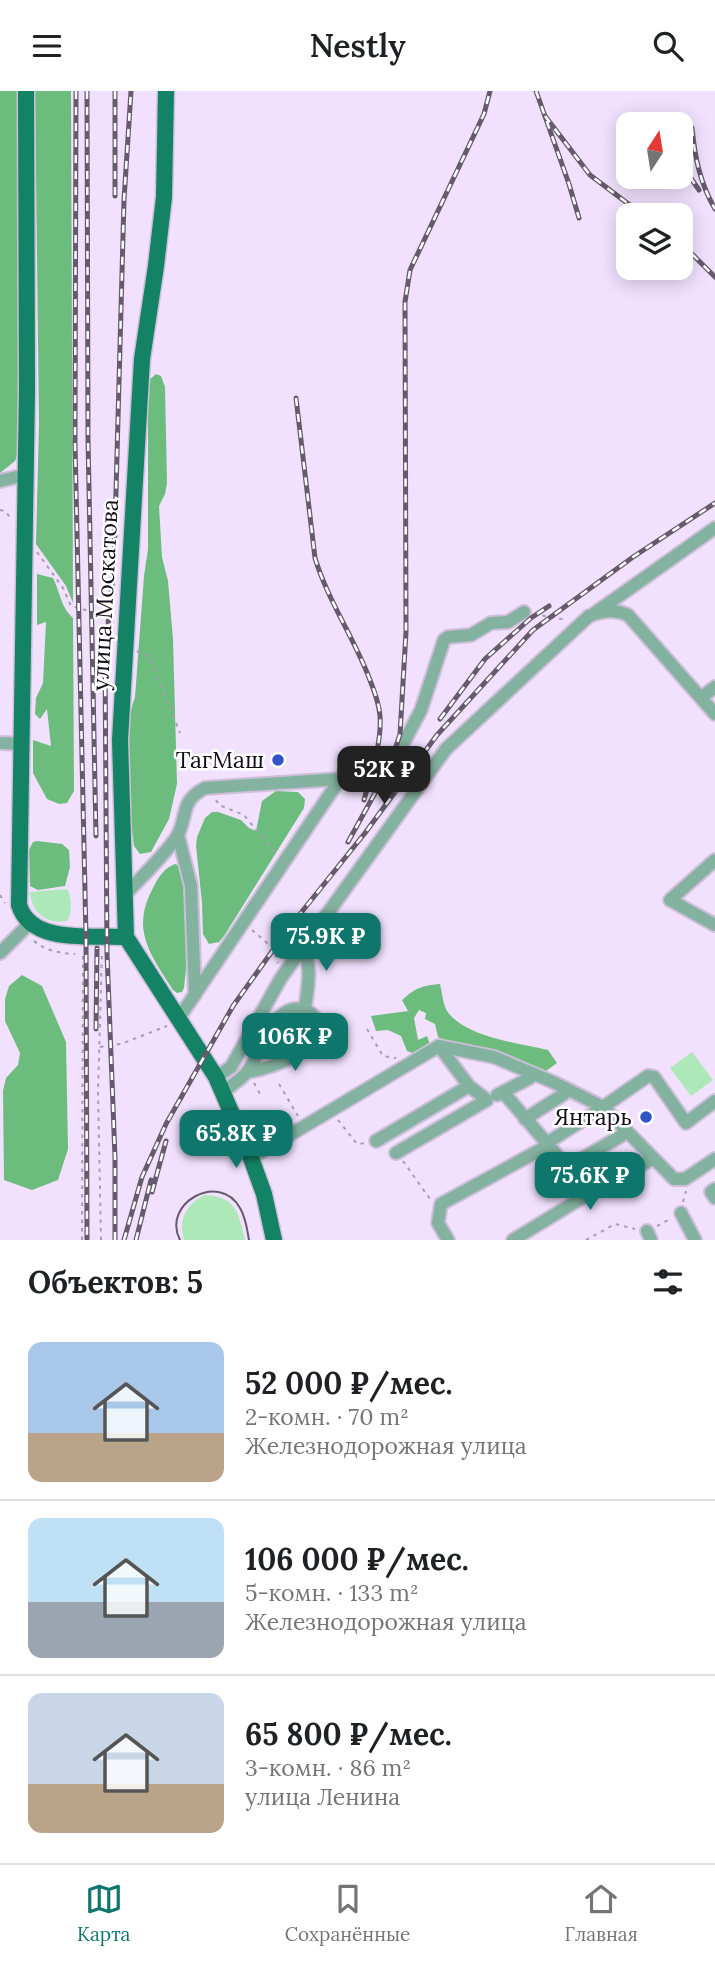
<!DOCTYPE html>
<html lang="ru">
<meta charset="utf-8">
<style>
body{margin:0;font-family:Lora,serif;background:#f6f6f6;color:#202124;height:100vh;display:flex;flex-direction:column;font-size:26px;white-space:nowrap}
*{box-sizing:border-box;margin:0}
p{font-size:23px;color:#757577}
.icon{flex:none;width:38px;height:38px;fill:none;stroke:currentColor;stroke-width:2;stroke-linecap:round;stroke-linejoin:round}
.map{position:relative;height:1149px;overflow:hidden}
.sheet{display:flex;flex-direction:column;background:#fff;flex:1}
.sheet>*{flex:none}
.needle{width:46px;rotate:12deg}
.tools{position:absolute;left:616px;top:21px;display:grid;gap:14px}
.tools a{display:grid;place-items:center;width:77px;height:77px;border-radius:14px;background:#fff;box-shadow:0 4px 18px #0003;font-size:35px}
.price{position:absolute;translate:-50% -60px;padding:0 16px;border-radius:14px;background:#0f766e;color:#fff;font-size:23px;line-height:46px;filter:drop-shadow(0 2px 4px #0008)}
.price::after{content:'';position:absolute;left:50%;top:42px;width:21px;height:16px;margin-left:-10px;background:inherit;clip-path:polygon(0 0,100% 0,50% 100%)}
.price.current{background:#222;color:#fff}
ul{padding:0;list-style:none}
li{display:flex;align-items:center;gap:21px;height:175px;padding:0 28px}
li+li{border-top:2px solid #e0e0e0}
li span{display:grid;place-items:center;flex:none;width:196px;height:140px;border-radius:14px;color:#555}
li>.icon{margin-inline-start:auto}
span .icon{width:84px;height:84px;fill:#fffc;stroke-width:1}
li b{font-size:30px}
h2{display:flex;justify-content:space-between;align-items:center;height:84px;padding:0 28px;font-size:30px}
header{display:flex;justify-content:space-between;align-items:center;height:91px;padding:0 28px;background:#fff;font-size:32px;font-weight:600}
.tabs{display:flex;justify-content:space-around;align-items:center;height:98px;border-top:2px solid #e0e0e0;background:#fff;font-size:19px;color:#757577}
.tabs a{display:grid;justify-items:center;gap:4px}
.tabs .current{color:#0f766e}
.map>svg:first-child{display:block}
.green{fill:#ade9b8}
.forest{fill:#6cbd7d}
.lines{fill:none;stroke-linecap:round;stroke-linejoin:round}
.minor-casing{stroke:#cebfd9;stroke-width:16}
.major-casing{stroke:#cebfd9;stroke-width:19}
.path{stroke:#a99cb3;stroke-width:2;stroke-dasharray:3.5 5;stroke-linecap:butt}
.minor{stroke:#84b2a0;stroke-width:12}
.major{stroke:#138265;stroke-width:16}
.tram{stroke:#655b6c;stroke-width:2}
.rail-casing{stroke:#655b6c;stroke-width:5}
.rail{stroke:#fff;stroke-width:2.5;stroke-dasharray:8;stroke-linecap:butt}
.poi-dot{fill:#3054c4;stroke:#fff;stroke-width:2.5}
.labels{text-anchor:middle;stroke-width:5;stroke-linejoin:round;paint-order:stroke}
.street-label{font-size:23px;fill:#140e18;stroke:#fff}
.poi-label{font-size:23px;fill:#140e18;stroke:#fff;text-anchor:end}
</style>
<header><svg class="icon" aria-label="menu" viewBox="0 0 24 24"><path d="M4 6h16M4 12h16M4 18h16"/></svg>Nestly<svg class="icon" aria-label="search" viewBox="0 0 24 24"><circle cx="10" cy="10" r="6"/><path d="M15 15l6 6"/></svg></header>
<div class="map">
<svg width="715" height="1149" viewBox="0 0 715 1149">
<rect width="100%" height="100%" fill="#f1e1fe"/>
<g class="green">
<path d="M67 798C72 806 72 822 67 830 46 834 31 821 30 801Z"/>
<path d="M692 961 713 989 691 1005 670 977Z"/>
<path d="M205 1104C236 1105 239 1123 245 1149H184C178 1129 186 1113 205 1104Z"/>
</g>
<g class="forest">
<path d="M0 0H19V360L15 370 0 382Z"/>
<path d="M35 0H71L73 512 66 495 36 453 39 333Z"/>
<path d="M156 283 161 285 165 296 167 392 165 403 159 415 162 466 168 490 173 548 177 693 169 728 151 761 140 763 134 755C128 709 119 650 135 606L144 485 148 458V298L149 289Z"/>
<path d="M37 483 53 487C60 501 61 517 73 527L74 700 67 712 59 713 47 708 33 682V649L51 655 47 618 40 628 35 623 36 607 43 592 46 531 37 534Z"/>
<path d="M276 700 298 701 305 708 304 717 224 845 219 851 209 853 203 843 202 812 196 755 197 746 205 727 212 721H218L241 729 249 737 256 740 262 710Z"/>
<path d="M37 750 62 753 69 759 70 776 65 795 38 799 30 795 29 759 33 751Z"/>
<path d="M175 773 181 775 185 785 188 859 184 897 182 901 177 902 173 899C151 864 130 839 153 797 158 787 164 777 175 773Z"/>
<path d="M22 884 42 895 66 951 68 1058 58 1089 32 1099 4 1089 3 1000 6 987 18 974 20 962 5 930V908L9 895Z"/>
<path d="M440 893C442 901 443 913 447 920 465 946 518 952 548 959L557 972 546 980 446 951 438 946 435 933 425 928 426 922 419 919 414 927 418 949 427 945 431 956 415 963 407 960 401 945 388 939 376 940 371 925 408 920 402 909C417 896 421 895 440 893Z"/>
</g>
<g class="lines">
<g class="minor-casing">
<g id="minor">
<path d="M0 390 25 384"/>
<path d="M595 522 715 437"/>
<path d="M702 606 715 596"/>
<path d="M0 652 21 653"/>
<path d="M178 744 191 795 195 904"/>
<path d="M715 769 670 809 715 834"/>
<path d="M124 805C141 786 161 768 176 747 189 727 178 711 205 697L340 688 347 677 351 674 386 672 395 668 421 619 444 549 448 546 471 544 491 532 508 531 524 521"/>
<path d="M301 857C314 875 307 897 305 918"/>
<path d="M0 862 30 832"/>
<path d="M179 927 340 688"/>
<path d="M216 986 231 976 281 887 446 658 589 525C603 520 615 518 628 524L715 623"/>
<path d="M223 1001C230 995 242 988 248 980 261 961 266 934 286 921 303 910 327 928 315 947 301 966 270 977 248 981"/>
<path d="M503 1001 562 1070 571 1074 621 1045"/>
<path d="M497 1004 530 987"/>
<path d="M603 1016 648 985 654 986 686 1032 715 1010"/>
<path d="M525 1028 564 1003"/>
<path d="M376 1050 469 995 439 955"/>
<path d="M547 1052 594 1022"/>
<path d="M396 1062 487 1009 469 995"/>
<path d="M251 1067 439 955 494 966 553 991 603 1016 674 1088H685L715 1068"/>
<path d="M715 1098 711 1101 715 1107"/>
<path d="M681 1122 695 1149"/>
<path d="M647 1140 651 1149"/>
<path d="M448 1149 438 1132 441 1113 549 1054"/>
<path d="M513 1149 580 1108 652 1068"/>
</g>
</g>
<g class="major-casing">
<g id="major">
<path d="M26 0 27 299 19 814C31 854 93 844 126 846"/>
<path d="M166 0 164 106 156 175 142 268 120 649 126 846 216 986 251 1067 264 1103 274 1149"/>
</g>
</g>
<g class="path">
<path d="M0 419 5 420 12 429"/>
<path d="M37 461 63 497 71 515 93 521 105 528 114 538"/>
<path d="M534 523 567 529"/>
<path d="M137 560 150 567 180 642"/>
<path d="M216 709 219 714 244 724 275 762"/>
<path d="M0 804 5 812"/>
<path d="M252 839 274 858 278 872"/>
<path d="M34 850C46 860 59 862 75 863"/>
<path d="M367 938 383 965 396 967"/>
<path d="M100 956 121 953 167 935"/>
<path d="M254 992 260 1003"/>
<path d="M279 993 298 1025"/>
<path d="M338 1029 357 1053 366 1052"/>
<path d="M403 1070 430 1108"/>
<path d="M570 1087 575 1097"/>
<path d="M683 1111 686 1100"/>
<path d="M657 1135 670 1128"/>
<path d="M82 1149 83 863"/>
<path d="M101 1149 98 1001 102 861"/>
<path d="M586 1149 615 1133 635 1138"/>
</g>
<use href="#minor" class="minor"/>
<use href="#major" class="major"/>
<path class="tram" d="M180 1149C161 1112 220 1080 240 1117 246 1127 247 1138 249 1149"/>
<g class="rail-casing">
<g id="rail">
<path d="M76 0 75 352 86 845 87 1149"/>
<path d="M87 0 88 348 96 745"/>
<path d="M115 0V105"/>
<path d="M536 0 569 93 579 127"/>
<path d="M545 25 590 84 643 124"/>
<path d="M692 37C695 67 700 92 715 118"/>
<path d="M681 73 699 99"/>
<path d="M681 152 715 186"/>
<path d="M296 307 315 467C327 507 352 544 368 584 373 597 379 610 380 625 382 651 371 684 364 709"/>
<path d="M440 628 485 568 531 527 549 515"/>
<path d="M348 751 390 675 400 643 406 541 405 211 410 179 484 23 490 0"/>
<path d="M96 938 97 857"/>
<path d="M152 1101 166 1050"/>
<path d="M115 1149V1066L107 862 105 566 114 473 124 109 131 0"/>
<path d="M124 1149 142 1086 166 1033 233 915 288 838 365 742 437 644 533 539 633 466 715 412"/>
<path d="M136 1149 151 1089"/>
</g>
</g>
<use href="#rail" class="rail"/>
</g>
<g class="poi-dot">
<circle cx="278" cy="669" r="7"/>
<circle cx="646" cy="1026" r="7"/>
</g>
<g class="labels">
<g class="street-label">
<text transform="translate(105 504) rotate(-87)" y="8">улица Москатова</text>
</g>
<g class="poi-label">
<text x="264" y="677">ТагМаш</text>
<text x="632" y="1034">Янтарь</text>
</g>
</g>
</svg>
<div class="tools">
<a><svg class="needle" viewBox="-14 -14 28 28"><path d="M0-13l5 13h-10z" fill="#e53935"/><path d="M0 13l5-13h-10z" fill="#757577"/></svg></a>
<a><svg class="icon" aria-label="layers" viewBox="0 0 24 24"><path d="M12 4l9 5-9 5-9-5zM3 14l9 5 9-5"/></svg></a>
</div>
<b class="price current" style="left:384px;top:715px">52K ₽</b>
<b class="price" style="left:326px;top:882px">75.9K ₽</b>
<b class="price" style="left:295px;top:982px">106K ₽</b>
<b class="price" style="left:236px;top:1079px">65.8K ₽</b>
<b class="price" style="left:590px;top:1121px">75.6K ₽</b>
</div>
<section class="sheet">
<h2>Объектов: 5<svg class="icon" aria-label="filters" viewBox="0 0 24 24"><path d="M4 7h16M4 17h16"/><circle cx="9" cy="7" r="2"/><circle cx="15" cy="17" r="2"/></svg></h2>
<ul>
<li><span style="background:linear-gradient(#a9c7e8 65%,#b9a48a 0)"><svg class="icon" aria-label="home" viewBox="0 0 24 24"><path d="M3 11l9-7 9 7M6 9v11h12V9"/></svg></span><div><b>52 000 ₽/мес.</b><p>2-комн. · 70 m²</p><p>Железнодорожная улица</p></div></li>
<li><span style="background:linear-gradient(#bfe0f5 60%,#9aa5b1 0)"><svg class="icon" aria-label="home" viewBox="0 0 24 24"><path d="M3 11l9-7 9 7M6 9v11h12V9"/></svg></span><div><b>106 000 ₽/мес.</b><p>5-комн. · 133 m²</p><p>Железнодорожная улица</p></div></li>
<li><span style="background:linear-gradient(#c9d6e8 65%,#b9a48a 0)"><svg class="icon" aria-label="home" viewBox="0 0 24 24"><path d="M3 11l9-7 9 7M6 9v11h12V9"/></svg></span><div><b>65 800 ₽/мес.</b><p>3-комн. · 86 m²</p><p>улица Ленина</p></div></li>
</ul>
</section>
<nav class="tabs">
<a class="current"><svg class="icon" aria-label="map" viewBox="0 0 24 24"><path d="M3 6l6-2 6 2 6-2v14l-6 2-6-2-6 2zM9 4v14M15 6v14"/></svg>Карта</a>
<a><svg class="icon" aria-label="saved" viewBox="0 0 24 24"><path d="M7 4h10v16l-5-4-5 4z"/></svg>Сохранённые</a>
<a><svg class="icon" aria-label="home" viewBox="0 0 24 24"><path d="M3 11l9-7 9 7M6 9v11h12V9"/></svg>Главная</a>
</nav>
